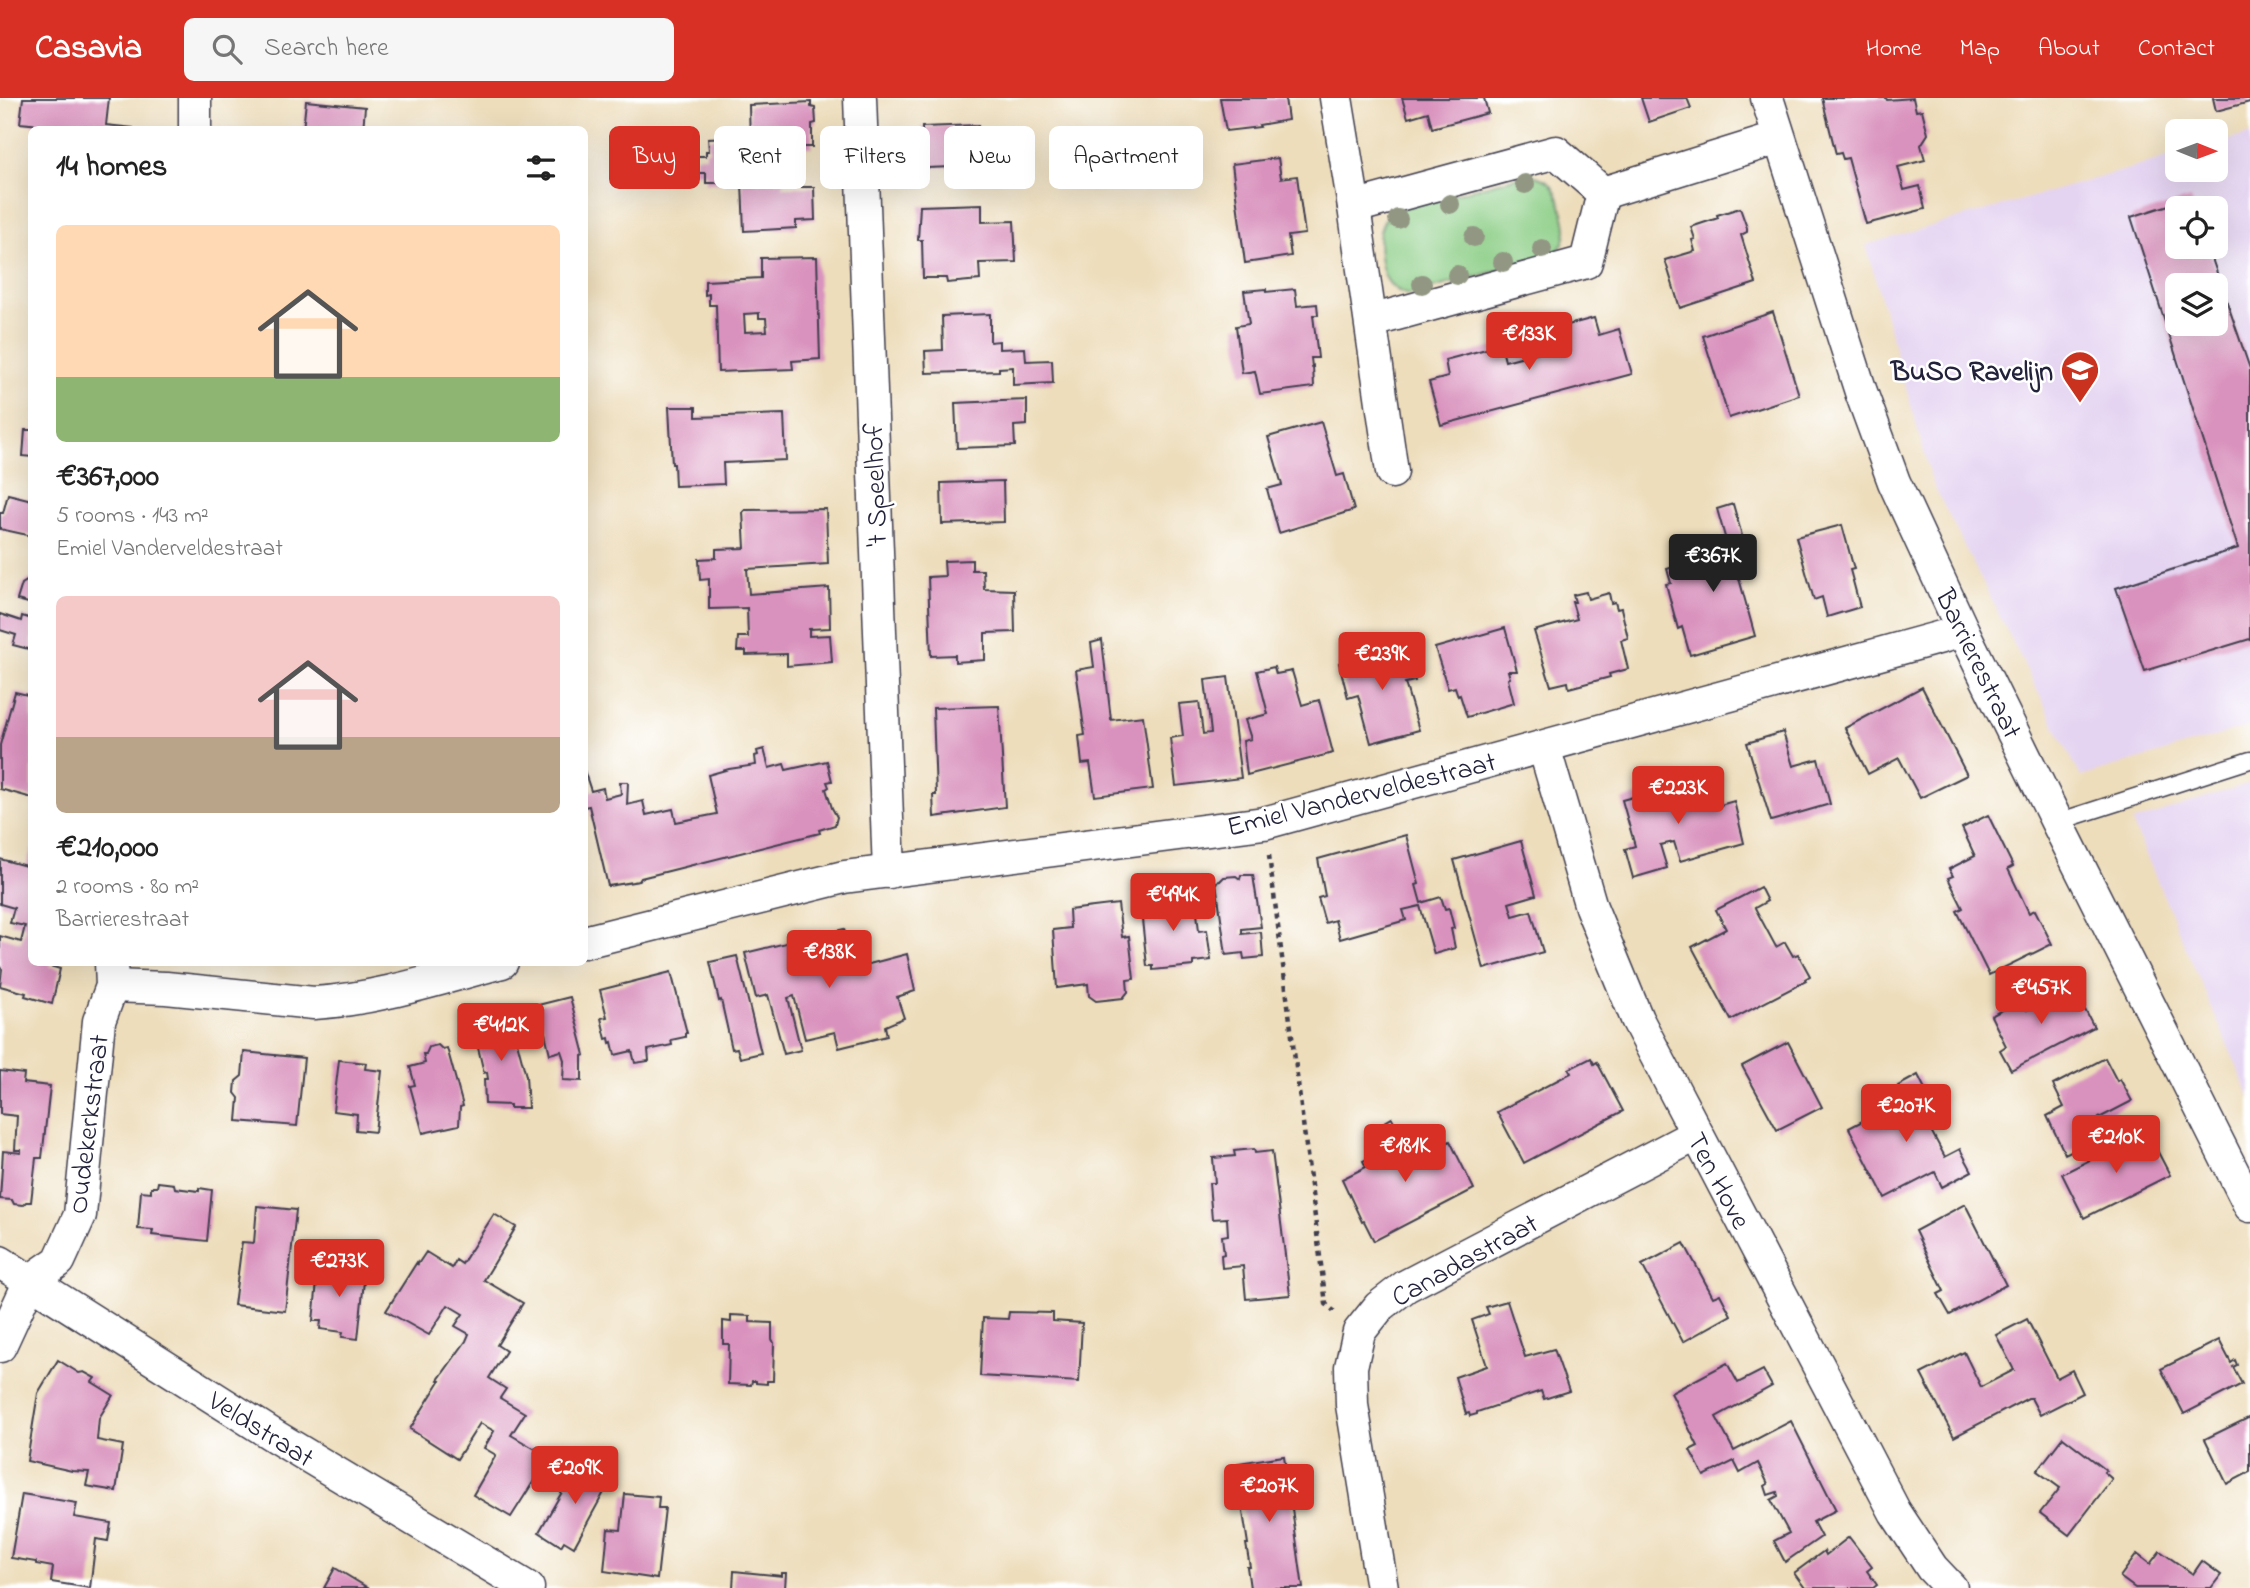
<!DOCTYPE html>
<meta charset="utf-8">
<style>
body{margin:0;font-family:"Indie Flower",sans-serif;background:#f6f6f6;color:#222;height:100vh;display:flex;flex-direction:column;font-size:26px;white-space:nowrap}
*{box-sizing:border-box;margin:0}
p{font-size:23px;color:#767676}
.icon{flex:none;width:38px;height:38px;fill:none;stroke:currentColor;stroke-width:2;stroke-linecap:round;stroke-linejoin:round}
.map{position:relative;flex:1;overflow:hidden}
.panel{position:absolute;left:28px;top:28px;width:560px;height:840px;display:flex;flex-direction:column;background:#fff;border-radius:10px;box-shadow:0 7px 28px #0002}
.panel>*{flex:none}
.guide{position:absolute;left:609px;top:28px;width:665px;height:63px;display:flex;gap:14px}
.needle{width:46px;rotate:91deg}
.tools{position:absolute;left:2165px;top:21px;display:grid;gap:14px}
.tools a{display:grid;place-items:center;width:63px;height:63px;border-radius:10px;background:#fff;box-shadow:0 7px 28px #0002;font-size:35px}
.price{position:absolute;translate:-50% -60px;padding:0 16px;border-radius:7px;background:#d93025;color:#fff;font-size:23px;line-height:46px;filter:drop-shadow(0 2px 4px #0008)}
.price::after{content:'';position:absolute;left:50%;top:42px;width:21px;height:16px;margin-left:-10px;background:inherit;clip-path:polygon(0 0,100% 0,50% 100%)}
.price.active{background:#222;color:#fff}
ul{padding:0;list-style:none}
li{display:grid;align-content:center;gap:14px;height:371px;padding:0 28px}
li span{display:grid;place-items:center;height:217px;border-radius:10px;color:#555}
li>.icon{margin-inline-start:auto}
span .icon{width:126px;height:126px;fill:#fffc;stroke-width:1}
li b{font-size:30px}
h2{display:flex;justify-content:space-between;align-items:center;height:84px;padding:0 28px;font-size:30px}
.pill{padding:0 24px;border-radius:10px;background:#fff;box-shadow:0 7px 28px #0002;font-size:24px;line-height:63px}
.pill.active{background:#d93025;color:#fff}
header{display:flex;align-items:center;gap:42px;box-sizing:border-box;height:98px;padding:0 35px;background:#d93025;color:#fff}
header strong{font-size:33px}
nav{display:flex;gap:38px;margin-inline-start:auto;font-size:24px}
.search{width:490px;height:63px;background:#f6f6f6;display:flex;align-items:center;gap:18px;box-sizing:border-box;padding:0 24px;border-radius:10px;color:#767676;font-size:26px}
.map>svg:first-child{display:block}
.built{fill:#e4d3f1;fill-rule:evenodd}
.green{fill:#8cce86;stroke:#577860;stroke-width:2}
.building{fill:#d992bd;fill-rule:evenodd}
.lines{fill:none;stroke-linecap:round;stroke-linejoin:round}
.lane-casing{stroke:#403e4e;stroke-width:19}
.street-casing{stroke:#403e4e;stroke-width:35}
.path{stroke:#403e4e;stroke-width:4.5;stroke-dasharray:5 5;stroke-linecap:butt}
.lane{stroke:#fff;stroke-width:16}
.street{stroke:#fff;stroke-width:32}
.tree{fill:#929783}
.labels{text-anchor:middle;stroke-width:5;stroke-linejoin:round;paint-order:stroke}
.poi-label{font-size:28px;font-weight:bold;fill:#22223b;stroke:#fff;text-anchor:end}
.street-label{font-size:28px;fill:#22223b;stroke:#fff}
</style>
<header>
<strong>Casavia</strong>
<div class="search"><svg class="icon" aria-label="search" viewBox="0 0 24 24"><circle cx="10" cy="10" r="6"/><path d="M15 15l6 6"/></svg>Search here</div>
<nav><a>Home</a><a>Map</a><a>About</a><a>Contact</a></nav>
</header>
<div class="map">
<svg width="2250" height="1490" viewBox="0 0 2250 1490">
<rect width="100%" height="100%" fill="#fff"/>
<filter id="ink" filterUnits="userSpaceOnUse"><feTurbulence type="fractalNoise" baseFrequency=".0143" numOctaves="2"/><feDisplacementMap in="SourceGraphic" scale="14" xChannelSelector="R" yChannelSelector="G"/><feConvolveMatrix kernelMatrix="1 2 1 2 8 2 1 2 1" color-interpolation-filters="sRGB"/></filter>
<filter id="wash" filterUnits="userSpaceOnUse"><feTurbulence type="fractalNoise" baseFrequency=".00686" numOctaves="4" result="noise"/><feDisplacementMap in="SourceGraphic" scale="28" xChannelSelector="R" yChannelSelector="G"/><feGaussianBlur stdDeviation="1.57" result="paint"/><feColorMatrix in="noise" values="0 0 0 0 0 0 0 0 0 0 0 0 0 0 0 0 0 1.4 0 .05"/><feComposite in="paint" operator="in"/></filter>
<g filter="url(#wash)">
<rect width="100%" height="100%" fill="#edddbb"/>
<g class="built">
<path d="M2250 36V628L2081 679 1933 386 1866 147 2177 57V72H2216V46ZM2177 110H2216V149H2177ZM2177 187H2216V226H2177Z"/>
<path d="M2250 685V999L2132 724Z"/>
</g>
<path class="green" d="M1529 76C1536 78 1544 80 1550 85 1555 91 1558 98 1560 105 1567 125 1571 141 1554 157L1408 197C1388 191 1382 177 1380 158 1378 139 1378 124 1395 112Z"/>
<g id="blocks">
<g class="building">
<path d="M23 0H109L106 27 133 30V32H95L20 25Z"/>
<path d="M1220 0H1285L1288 22 1259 27 1260 29 1226 33Z"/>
<path d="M1402 0H1484L1488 15 1432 30 1428 14 1408 20Z"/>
<path d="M1641 0H1687L1691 10 1649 24Z"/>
<path d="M1822 0H1886L1887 2 1913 0 1916 13 1922 12 1928 36 1921 47 1925 62 1898 69 1904 92 1920 88 1925 111 1866 126 1848 60 1843 61 1841 55 1836 56Z"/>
<path d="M2213 0H2250V4L2216 13Z"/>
<path d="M306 3 365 9 363 32H303Z"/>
<path d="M811 4V9L815 10 816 25 812 26V49H780V57H766V53H757V84L784 83 783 89H814L815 122 796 123V130L744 133 742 85H706V75H683L682 64H696V58H706V53H709L708 40 748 38 747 45H750L749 7Z"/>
<path d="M978 27 980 68 926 70 923 51H918L917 33H922V29Z"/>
<path d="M1278 60 1281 80 1297 78 1305 136 1288 138 1291 158 1245 165 1232 66Z"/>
<path d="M2191 100 2194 110H2177V149H2208L2250 271V541L2145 573 2116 490 2238 450 2131 119ZM2177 187H2216V226H2177Z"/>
<path d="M982 106V124L1014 123 1016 164 979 165 980 182 947 185 946 180H923L922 142H918L920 108Z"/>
<path d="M1740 110 1747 130V134L1741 137 1756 185 1680 210 1665 162 1695 153 1692 142 1695 141 1691 129 1718 120 1717 117Z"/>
<path d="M817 159 820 261 792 263 793 271 718 274 716 207H709V196L705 197V183L761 180V160ZM759 215V220H766L767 233 745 234 744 216Z"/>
<path d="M1266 191V194L1295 191 1297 208 1317 206 1318 217H1313L1318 260H1311L1312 269 1313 268 1314 289 1260 296 1255 273 1242 275 1236 228 1249 226 1244 193Z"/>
<path d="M1773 214 1799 297 1729 320 1703 238Z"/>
<path d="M990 216V244L999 243V251L1025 250 1026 263 1052 262 1053 285 1013 287V269L999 270V273L926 275 925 253 943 252 942 218Z"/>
<path d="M1594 220 1599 237 1619 231 1632 276 1441 327 1429 284 1448 279 1445 262 1501 247 1505 263 1543 253 1538 235Z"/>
<path d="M1027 302V327L1014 328 1015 348 957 350 955 305Z"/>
<path d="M669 309H696V319L784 316 786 362 723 365 724 386 675 388 674 366H672Z"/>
<path d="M1321 324 1337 378 1344 376 1354 412 1279 435 1267 391 1282 387 1268 339Z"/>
<path d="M25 332H32V359L23 358Z"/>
<path d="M1003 383 1004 424 942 426 941 385Z"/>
<path d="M8 396 32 402V438L0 431V415H3Z"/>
<path d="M1733 406 1749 462 1735 466 1755 538 1690 557 1682 529 1678 531 1666 486 1671 485 1667 471 1729 453 1717 411Z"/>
<path d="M826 411 828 466 747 471 749 496 829 490 830 530 809 531V538L830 537 832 564 787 568V556L746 557V553H737L738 539H748L747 510 709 511V481L700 482 699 461 716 460V451L745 450 743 414 745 412Z"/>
<path d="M1842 427 1854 471 1850 472 1860 509 1827 519 1822 499 1814 502 1796 439Z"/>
<path d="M972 462V472H983L984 491 1014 492 1015 534 985 535V562L955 564V557L931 558 928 479 945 478 944 463Z"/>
<path d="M30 481H32V506L17 502 22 486Z"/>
<path d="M1586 494 1588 501 1609 495 1611 505 1615 504 1617 511 1621 510 1628 540 1621 542 1628 571 1609 576 1610 579 1569 590 1568 584 1551 588 1534 533 1577 521 1572 504H1575L1573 497Z"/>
<path d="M0 516 21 523 22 518 32 521V552L13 547 16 537 0 532Z"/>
<path d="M1505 530 1517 573H1508L1510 580 1508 581 1514 605 1467 619 1460 597 1458 598 1455 589 1448 591 1435 550Z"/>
<path d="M1102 542 1111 622 1143 618 1153 691 1095 698 1090 665 1082 666 1079 638 1085 637 1076 572 1094 569 1091 545Z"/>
<path d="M1405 547 1415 583 1405 585 1419 632 1371 645 1358 597 1348 600 1339 565Z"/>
<path d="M1274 569 1276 576 1292 573 1302 607 1319 602 1333 655 1247 677 1243 643 1251 641 1245 622 1268 616 1257 573Z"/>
<path d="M1228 579 1241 680 1176 688 1170 640 1183 638 1179 606 1199 604 1203 636 1211 635 1205 582Z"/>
<path d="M1922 589 1967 677 1920 700 1899 660 1868 676 1845 630Z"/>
<path d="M15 594 32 598V700L0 691V647Z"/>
<path d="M999 608 1005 709 934 719 933 697H936L933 610Z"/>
<path d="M1783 634 1793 668 1818 661 1830 706 1771 723 1747 645Z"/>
<path d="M764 651 769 670 784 666 786 672 827 663 832 683 827 684 829 689 826 691 832 710 837 719 835 727 819 732 820 735 641 780 639 783 608 788 589 708 584 709V672L591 693 603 690 605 700 621 696 620 684H628L627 707 643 703 646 717 673 711 676 724 717 716 708 677 729 671 756 667 755 658 758 657 757 653Z"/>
<path d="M1702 680 1710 710 1734 703 1744 745 1680 763 1674 744 1660 747 1667 770 1633 780 1625 751 1635 748 1622 702Z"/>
<path d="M1988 717 2013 768 2008 771 2029 815 2035 812 2052 846 1989 877 1957 813 1963 810 1948 780 1953 778 1949 771 1975 758 1962 730Z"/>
<path d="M1406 737 1419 786 1416 787 1421 805 1441 799 1445 811 1449 810 1454 830 1451 831 1455 850 1434 856 1420 808 1403 812 1406 822 1340 841 1335 822 1325 825 1318 800 1325 798 1318 761Z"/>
<path d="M1521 743 1536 797 1509 805 1513 818 1531 813 1543 854 1484 871 1454 762Z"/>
<path d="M32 750V864H51L50 868 60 871 52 906 25 898 26 895 0 888 2 871 0 870V838L21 844 25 828 10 825 14 810 0 806V761L26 768Z"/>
<path d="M1241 777H1253L1261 829 1242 831V836L1261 834 1263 859 1244 861 1243 855 1226 857 1216 784 1220 783 1224 779 1236 778 1240 781Z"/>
<path d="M1760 789 1767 803 1755 810 1776 849 1785 844 1793 858 1798 856 1810 878 1805 881 1806 883 1731 922 1692 849 1726 831 1716 812Z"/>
<path d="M1195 797 1199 833 1207 832 1211 862 1193 864V868L1153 872V868H1147L1140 803Z"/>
<path d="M1118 806 1122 839 1129 838 1134 881 1127 882 1128 894 1123 900 1096 903 1089 898 1088 886 1057 890 1053 832 1070 830 1069 812Z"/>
<path d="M844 831 854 870 907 856 915 893 897 899 904 920 885 928 887 938 839 950 835 934 805 941 794 898 788 900 801 952 784 956 768 897 756 900 745 855Z"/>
<path d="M737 858 761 955 740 960 737 950 732 951 721 902 719 903 710 864Z"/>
<path d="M671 874 687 935H685V939L671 942 672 947 648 952 649 963 635 965 632 953 615 957 612 944 610 945 609 940 606 941 601 920 607 919 600 892Z"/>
<path d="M2072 887 2094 929 2011 972 2000 952 2006 948 1991 918 2021 902 2027 912Z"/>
<path d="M570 899 585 957 582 958V983L563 982 564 962 561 953 550 956 538 907Z"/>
<path d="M510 917 526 978 528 1010H510V1007L485 1006 484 981H488L487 974 484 975 472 924 496 918 497 921Z"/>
<path d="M1788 944 1822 1009 1777 1032 1742 968Z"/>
<path d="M438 947 442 951 447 950 463 1008 460 1009 459 1027 423 1035 410 988 415 987 410 969 425 965 423 956H426L429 949Z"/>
<path d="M244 954 304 960 297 1028 237 1023 239 1000 235 995 236 983 242 978Z"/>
<path d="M1591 960 1594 966 1597 964 1623 1013 1524 1065 1497 1014 1571 975 1569 971Z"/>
<path d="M2105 960 2117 983 2120 981 2132 1003 2099 1020 2106 1036 2065 1056 2047 1018 2064 1009 2053 987Z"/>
<path d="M339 962 366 965 365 971 382 973 375 1034 356 1032 357 1016 333 1013Z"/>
<path d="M0 973 24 976 23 985 50 988 42 1060H36L31 1104H26L23 1107 14 1106 12 1102 0 1101 3 1053 21 1055V1052H15L17 1018 0 1016Z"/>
<path d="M1918 977 1932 1005 1920 1012 1945 1059 1960 1051 1972 1073 1942 1089 1935 1074 1885 1100 1849 1030 1905 1001 1898 988Z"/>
<path d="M1392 1020 1414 1061 1450 1043 1474 1091 1374 1143 1364 1123 1362 1124 1342 1081 1366 1069 1363 1063 1391 1049 1380 1027Z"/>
<path d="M2147 1033 2170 1077 2084 1120 2062 1076Z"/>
<path d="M1254 1051 1255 1055 1272 1053 1290 1197 1246 1201 1243 1168 1222 1170 1221 1157 1224 1156 1222 1138 1228 1137 1227 1120 1212 1121 1209 1085H1215L1213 1060 1235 1058 1234 1053Z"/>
<path d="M158 1084 174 1086 175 1090 199 1093V1090L212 1092 207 1143 152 1137 153 1132 138 1131 141 1093 151 1094V1089H157Z"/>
<path d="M1965 1106 2006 1187 1950 1217 1938 1196 1944 1193 1915 1133Z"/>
<path d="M257 1108 296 1112 285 1213 234 1207 242 1144 254 1145Z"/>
<path d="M494 1116 516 1129 484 1182 523 1205 497 1247 506 1253 489 1280 506 1291 500 1300 525 1315 511 1337 549 1359 511 1419 473 1397 496 1357 484 1350 494 1333 480 1325 457 1361 410 1331 440 1283 438 1282 466 1243 469 1236 455 1228 463 1216 448 1207 429 1237 386 1213 417 1164 418 1166 426 1154 452 1170 456 1162 462 1166Z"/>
<path d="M1684 1145 1713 1199 1720 1196 1731 1217 1683 1244 1642 1167Z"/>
<path d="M319 1165 342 1167V1170L365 1173 358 1241 342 1239 343 1234 320 1231 321 1223H313Z"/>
<path d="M1507 1203 1525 1259 1554 1251 1569 1293 1544 1301 1541 1293 1477 1314V1316L1470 1318 1469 1315 1466 1316 1455 1279 1487 1268 1472 1222 1489 1216 1486 1209Z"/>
<path d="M1009 1214 1053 1215V1223L1082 1225 1079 1284 980 1278 983 1220 1008 1221Z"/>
<path d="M731 1217 750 1218V1224L772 1225V1241L774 1245 773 1283H767V1286L756 1285V1283H752L751 1287 728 1286 729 1246H723V1223L731 1224Z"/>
<path d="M2027 1221 2057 1280 2072 1272 2083 1295 2040 1317 2031 1300H2028L1954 1339 1921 1276 1964 1254 1981 1289 2014 1272 1996 1237Z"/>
<path d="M2219 1242 2231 1265 2235 1262 2237 1267 2233 1269 2242 1286 2184 1316 2161 1271Z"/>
<path d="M58 1262 79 1275 84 1274 95 1280 92 1284 113 1297 99 1320 97 1342 123 1347 116 1393 86 1388 89 1374 72 1373 27 1363 38 1295Z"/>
<path d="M1727 1265 1738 1285 1763 1272 1772 1288 1716 1319 1734 1353 1791 1323 1836 1412 1813 1424 1821 1439 1785 1464 1774 1443 1789 1435 1771 1402 1778 1398 1777 1394 1768 1397 1765 1388 1768 1386 1758 1365 1740 1375 1734 1363 1704 1378 1690 1352 1698 1348 1671 1295Z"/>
<path d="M2250 1319V1374L2227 1386 2205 1341Z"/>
<path d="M2063 1339 2106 1372 2104 1374 2112 1381 2069 1437 2040 1415 2060 1390 2037 1373Z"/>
<path d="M1284 1358 1288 1384 1296 1388 1297 1396 1291 1404 1303 1490H1250L1247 1469H1250L1246 1446H1248L1240 1395 1245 1392 1237 1390 1234 1370 1238 1369V1365Z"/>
<path d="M582 1364 608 1379V1387L574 1449 564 1443 561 1448 539 1434 573 1375 575 1377Z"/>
<path d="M22 1396 77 1405 74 1419 111 1425 108 1443 96 1441 90 1490 51 1484 53 1469 36 1466V1464L11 1460Z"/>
<path d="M625 1396 659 1399 658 1410H665L657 1481 604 1473 608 1431 621 1432Z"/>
<path d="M1849 1439 1872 1469 1867 1473 1877 1487 1873 1490H1805L1794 1475 1824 1453 1826 1457Z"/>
<path d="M2160 1453 2193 1476 2202 1463 2221 1477 2211 1490H2135L2120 1479 2137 1456 2150 1466Z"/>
<path d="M335 1470 368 1490H324Z"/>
<path d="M734 1473 782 1478V1475H786L785 1490H733Z"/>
</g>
</g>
</g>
<g filter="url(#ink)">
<use href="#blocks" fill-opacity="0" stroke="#403e4e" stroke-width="2"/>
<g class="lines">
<g class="lane-casing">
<path id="lane" d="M2057 724 2250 662"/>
</g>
<g class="street-casing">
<g id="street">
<path d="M195 0V32"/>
<path d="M860 0 889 774"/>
<path d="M1336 0 1354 109 1392 374"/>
<path d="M1767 0 1861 294 1894 384 1963 533 2057 724 2250 1108"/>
<path d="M1603 95 1779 40"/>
<path d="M1354 109 1556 54 1603 95 1586 164 1371 223"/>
<path d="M1544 649 1591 809 1637 921 1895 1414 1932 1470 1951 1490"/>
<path d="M584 844 844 779 1264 725 1963 533"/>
<path d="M112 888 166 890 314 905C378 901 441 880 502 864"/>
<path d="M0 1164 276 1339 528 1490"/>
<path d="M0 1248 30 1183 59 1163 80 1117 99 923 112 888 111 864"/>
<path d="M1382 1490 1352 1307 1351 1269 1359 1234 1379 1209 1406 1188 1697 1036"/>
</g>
</g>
<path class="path" d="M1269 757 1326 1206 1334 1213"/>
<use href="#lane" class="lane"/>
<use href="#street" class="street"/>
</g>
<g class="tree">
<circle cx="1525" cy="86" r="10"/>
<circle cx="1450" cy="106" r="10"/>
<circle cx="1398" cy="121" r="10"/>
<circle cx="1474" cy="139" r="10"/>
<circle cx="1542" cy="151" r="10"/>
<circle cx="1503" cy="164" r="10"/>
<circle cx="1457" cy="177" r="10"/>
<circle cx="1422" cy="186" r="10"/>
</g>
</g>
<defs>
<g id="school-pin" transform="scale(2.0125)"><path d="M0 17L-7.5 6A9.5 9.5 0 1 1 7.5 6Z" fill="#c8321e" stroke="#fff"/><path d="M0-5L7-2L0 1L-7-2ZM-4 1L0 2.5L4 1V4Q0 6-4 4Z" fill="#fff"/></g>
</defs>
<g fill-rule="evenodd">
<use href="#school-pin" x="2080" y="272"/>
</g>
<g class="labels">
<g class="poi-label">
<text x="2053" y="282">BuSO Ravelijn</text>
</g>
<g class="street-label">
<text transform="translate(874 387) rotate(-92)" y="10">'t Speelhof</text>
<text transform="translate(1980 565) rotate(64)" y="10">Barrierestraat</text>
<text transform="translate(1361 695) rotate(-14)" y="10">Emiel Vanderveldestraat</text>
<text transform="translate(87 1026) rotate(-83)" y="10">Oudekerkstraat</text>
<text transform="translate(1720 1082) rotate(62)" y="10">Ten Hove</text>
<text transform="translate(1464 1161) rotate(-29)" y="10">Canadastraat</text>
<text transform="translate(262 1330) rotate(32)" y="10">Veldstraat</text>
</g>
</g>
</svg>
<div class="tools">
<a><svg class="needle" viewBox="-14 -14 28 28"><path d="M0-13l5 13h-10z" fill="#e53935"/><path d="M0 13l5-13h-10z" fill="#767676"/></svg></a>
<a><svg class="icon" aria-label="locate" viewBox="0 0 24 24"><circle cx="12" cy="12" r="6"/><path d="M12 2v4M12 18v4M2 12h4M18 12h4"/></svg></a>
<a><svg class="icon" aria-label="layers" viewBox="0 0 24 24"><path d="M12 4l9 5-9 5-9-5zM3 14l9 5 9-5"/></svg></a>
</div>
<b class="price" style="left:1529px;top:274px">€133K</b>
<b class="price active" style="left:1713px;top:496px">€367K</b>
<b class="price" style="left:1382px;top:594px">€239K</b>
<b class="price" style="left:1678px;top:728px">€223K</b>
<b class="price" style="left:1173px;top:835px">€494K</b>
<b class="price" style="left:829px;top:892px">€138K</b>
<b class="price" style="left:2041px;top:928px">€457K</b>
<b class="price" style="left:501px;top:965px">€412K</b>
<b class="price" style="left:1906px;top:1046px">€207K</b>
<b class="price" style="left:2116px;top:1077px">€210K</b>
<b class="price" style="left:1405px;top:1086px">€181K</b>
<b class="price" style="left:339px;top:1201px">€273K</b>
<b class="price" style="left:575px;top:1408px">€209K</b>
<b class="price" style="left:1269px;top:1426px">€207K</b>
<div class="guide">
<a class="pill active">Buy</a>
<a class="pill">Rent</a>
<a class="pill">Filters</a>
<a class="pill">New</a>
<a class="pill">Apartment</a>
</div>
<section class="panel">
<h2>14 homes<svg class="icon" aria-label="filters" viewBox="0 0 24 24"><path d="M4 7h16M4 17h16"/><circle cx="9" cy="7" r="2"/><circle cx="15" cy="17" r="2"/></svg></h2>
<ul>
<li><span style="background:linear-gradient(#ffd9b3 70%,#8fb573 0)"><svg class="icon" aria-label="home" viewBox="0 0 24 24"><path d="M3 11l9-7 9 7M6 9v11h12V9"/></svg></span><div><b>€367,000</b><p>5 rooms · 143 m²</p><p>Emiel Vanderveldestraat</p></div></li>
<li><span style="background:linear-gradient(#f6c9c9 65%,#b9a48a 0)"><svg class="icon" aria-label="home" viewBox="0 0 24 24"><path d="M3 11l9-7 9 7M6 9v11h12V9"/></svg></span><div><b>€210,000</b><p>2 rooms · 80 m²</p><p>Barrierestraat</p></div></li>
</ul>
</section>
</div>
